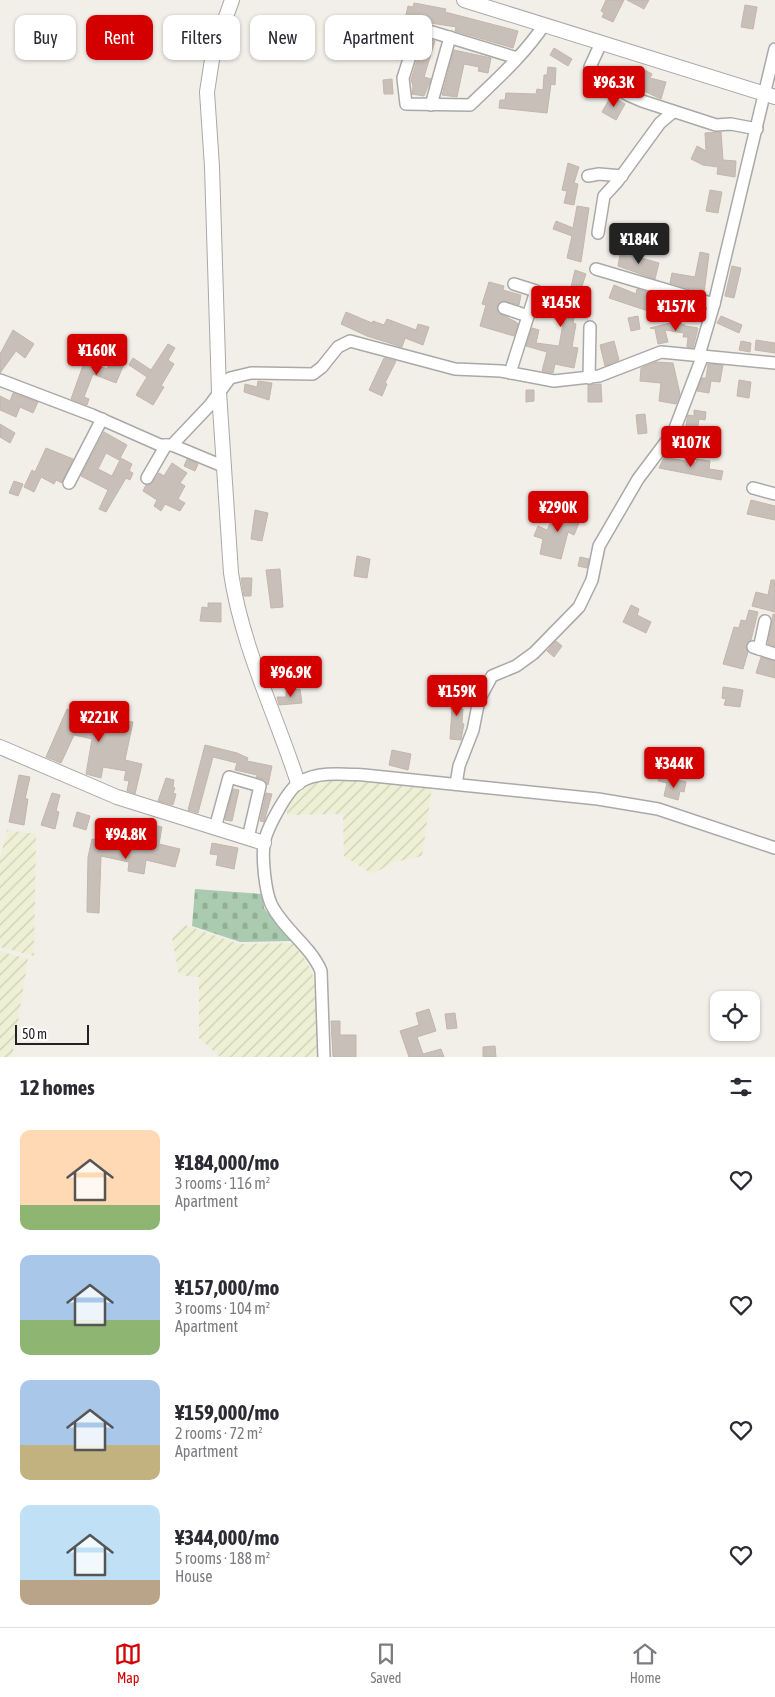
<!DOCTYPE html>
<meta charset="utf-8">
<style>
body{margin:0;font-family:"Asap Condensed",sans-serif;background:#f2f2f3;color:#2b2b33;height:100vh;display:flex;flex-direction:column;font-size:19px;white-space:nowrap}
*{box-sizing:border-box;margin:0}
p{font-size:16px;color:#7c7c81}
.icon{flex:none;width:28px;height:28px;fill:none;stroke:currentColor;stroke-width:2;stroke-linecap:round;stroke-linejoin:round}
.map{position:relative;height:1057px;overflow:hidden}
.details{display:flex;flex-direction:column;background:#fff;flex:1}
.details>*{flex:none}
.banner{position:absolute;left:15px;top:15px;width:500px;height:45px;display:flex;gap:10px}
.controls{position:absolute;left:710px;top:991px;display:grid;gap:10px}
.controls a{display:grid;place-items:center;width:50px;height:50px;border-radius:10px;background:#fff;box-shadow:0 1px 4px #0004;font-size:25px}
.scale{position:absolute;left:15px;bottom:12px;width:74px;box-sizing:border-box;padding-left:5px;border:2px solid #222;border-top:0;font-size:14px;line-height:18px;white-space:nowrap;color:#222;-webkit-text-stroke:4px #fff;paint-order:stroke}
.price{position:absolute;translate:-50% -42px;padding:0 11px;border-radius:5px;background:#d40000;color:#fff;font-size:16px;line-height:32px;filter:drop-shadow(0 1px 2px #0008)}
.price::after{content:'';position:absolute;left:50%;top:30px;width:15px;height:11px;margin-left:-8px;background:inherit;clip-path:polygon(0 0,100% 0,50% 100%)}
.price.selected{background:#222;color:#fff}
ul{padding:0;list-style:none}
li{display:flex;align-items:center;gap:15px;height:125px;padding:0 20px}
li span{display:grid;place-items:center;flex:none;width:140px;height:100px;border-radius:10px;color:#555}
li>.icon{margin-inline-start:auto}
span .icon{width:60px;height:60px;fill:#fffc;stroke-width:1}
li b{font-size:21px}
h2{display:flex;justify-content:space-between;align-items:center;height:60px;padding:0 20px;font-size:21px}
.chip{padding:0 18px;border-radius:10px;background:#fff;box-shadow:0 1px 4px #0004;font-size:18px;line-height:45px}
.chip.selected{background:#d40000;color:#fff}
.menu{display:flex;justify-content:space-around;align-items:center;height:70px;border-top:1px solid #e1e1e2;background:#fff;font-size:14px;color:#7c7c81}
.menu a{display:grid;justify-items:center;gap:2px}
.menu .selected{color:#d40000}
.map>svg:first-child{display:block}
.farmland{fill:url(#farmland-furrows)}
.cemetery{fill:url(#cemetery-stones)}
.building{fill:#c7bfb8;stroke:#c4b6ab}
.lines{fill:none;stroke-linecap:round;stroke-linejoin:round}
.minor-casing{stroke:#a9a9a9;stroke-width:14}
.tertiary-casing{stroke:#a9a9a9;stroke-width:16}
.minor{stroke:#fff;stroke-width:11}
.tertiary{stroke:#fff;stroke-width:14}
</style>
<div class="map">
<svg width="775" height="1057" viewBox="0 0 775 1057">
<defs>
<pattern id="farmland-furrows" width="10" height="10" patternUnits="userSpaceOnUse" patternTransform="scale(1.25)"><rect width="10" height="10" fill="#eef0d5"/><path d="M-1 1l2-2M0 10L10 0M9 11l2-2" fill="none" stroke="#ccceb7"/></pattern>
<pattern id="cemetery-stones" width="16" height="16" patternUnits="userSpaceOnUse" patternTransform="scale(1.25)"><rect width="16" height="16" fill="#aacbaf"/><path d="M2 7V4a2 2 0 0 1 4 0v3zM10 15v-3a2 2 0 0 1 4 0v3z" fill="#92ae96"/></pattern>
</defs>
<rect width="100%" height="100%" fill="#f2efe9"/>
<g class="farmland">
<path d="M342 777 432 787 422 856 395 862 372 874 344 856 343 814 287 815V804L305 785 322 779Z"/>
<path d="M7 830 36 834 34 956 0 947V858Z"/>
<path d="M185 925 239 944 293 943 307 962 318 988V1057H220L199 1038V977L179 975 172 938Z"/>
<path d="M0 951 28 959 12 1057H0Z"/>
</g>
<path class="cemetery" d="M195 889 262 894 264 908 292 941 240 942 192 926Z"/>
<g class="building">
<path d="M606 0H624L613 22 602 17 604 13 601 11Z"/>
<path d="M627 0H649L644 9Z"/>
<path d="M414 3 446 9 445 12 518 31 513 48 455 31 456 27 405 19 408 6 413 7Z"/>
<path d="M745 5 757 7 753 29 741 27Z"/>
<path d="M397 21 408 23 406 33 402 38 398 60 386 57 394 25 396 26Z"/>
<path d="M424 37 435 41 424 77 431 79 424 96 412 94 413 86 411 80Z"/>
<path d="M554 48 572 59 568 66 550 55Z"/>
<path d="M454 50 491 58 488 73 478 71 479 67 464 64 457 97 442 95Z"/>
<path d="M548 67 556 68 555 85 551 84 547 113 499 108 500 100H505L506 93 536 94 537 89 543 90 544 75H547Z"/>
<path d="M643 69 652 74 650 78 666 82 661 99 633 86Z"/>
<path d="M392 79 393 94H384L383 80Z"/>
<path d="M611 96 625 104 616 120 602 112Z"/>
<path d="M721 132 723 160 736 161 735 177 717 174 718 167 703 165 691 159 697 146 706 151 705 133Z"/>
<path d="M568 163 579 167 574 183 578 184 574 205 564 203 567 191 562 190Z"/>
<path d="M710 190 722 192 718 213 706 211Z"/>
<path d="M577 206 589 208 581 262 567 258 572 236 553 229 556 221 573 228Z"/>
<path d="M700 252 709 254 704 293 670 283 672 273 695 277Z"/>
<path d="M628 254 659 263 655 279 618 266 620 255 628 256Z"/>
<path d="M732 266 741 268 734 298 725 296Z"/>
<path d="M575 270 586 274 580 292 585 293 583 301 577 300 573 323 576 324 572 347 578 348 574 368 555 364 553 373 542 371 547 352 526 346 532 328 539 330 536 343 559 346 564 318 537 313 541 299 562 305 564 299 568 300Z"/>
<path d="M489 282 504 286 503 290 521 295 519 305 503 301 497 306 499 313 516 322 518 324 514 336 480 326 486 305 482 304Z"/>
<path d="M614 285 636 294 637 289 685 303 682 319 667 316 669 304 651 301 648 311 609 298Z"/>
<path d="M346 312 372 323 373 321 384 325 387 319 416 330 418 324 429 327 423 345 405 338 402 347 367 336 341 324Z"/>
<path d="M638 316 640 329 631 331 628 318Z"/>
<path d="M721 316 742 325 739 333 717 323Z"/>
<path d="M682 320 681 324 685 325V326L698 328 693 348 687 347 688 337H683L684 333 665 330 668 342 658 344 655 329 650 328Z"/>
<path d="M13 330 34 344 25 358 16 351 0 373V354Z"/>
<path d="M756 340 775 343V353L755 350Z"/>
<path d="M614 341 619 360 605 366 600 345Z"/>
<path d="M741 341 751 343 750 352 739 350Z"/>
<path d="M168 344 175 348 168 360 174 364 161 386 164 387 153 405 136 395 147 377 129 365 133 358 151 370Z"/>
<path d="M114 352 127 357 116 383 93 374 84 397 89 399 87 405 71 399 85 360 107 369Z"/>
<path d="M384 358 396 361 385 383 387 384 382 396 369 390Z"/>
<path d="M656 362 673 363 680 394 676 404 659 401 661 383 640 381 641 368Z"/>
<path d="M708 364 723 365 720 382 711 381 709 393 697 391 702 378H706Z"/>
<path d="M739 380 751 382 749 398 737 396Z"/>
<path d="M258 381 272 383 269 400 244 392 245 384 257 387Z"/>
<path d="M601 384 602 402H588V385Z"/>
<path d="M526 390H534V401L526 402Z"/>
<path d="M13 393 38 402 33 413 20 407 16 417 0 410V396L10 401Z"/>
<path d="M694 410 706 412 705 420 699 419 697 432 685 430 688 415 694 416Z"/>
<path d="M645 414 647 433 638 434 636 415Z"/>
<path d="M0 424 15 433 10 443 0 437Z"/>
<path d="M104 432 127 445 119 460 106 453 98 469 112 476 121 458 132 464 129 471 133 473 130 480 126 478 106 512 99 509 108 490 81 476Z"/>
<path d="M46 448 73 459 62 483 56 480 54 484 41 477 34 492 24 487 32 470 35 472Z"/>
<path d="M664 457 696 463 697 459 710 461 709 469 723 471 721 480 659 468Z"/>
<path d="M187 459 198 464 195 471 184 466Z"/>
<path d="M172 463 187 473 180 483 185 486 178 499 185 503 180 511 165 504 161 511 154 506 157 500 143 491 146 485 153 482 159 473 164 476Z"/>
<path d="M14 481 23 484 18 496 9 493Z"/>
<path d="M751 500 775 506V520L747 514Z"/>
<path d="M255 510 268 513 262 541 251 539Z"/>
<path d="M568 510 584 511 574 535 568 532 561 559 540 554 543 539 534 536 538 526 547 530 556 511 568 515Z"/>
<path d="M357 556 370 559 367 578 354 576Z"/>
<path d="M580 557 589 559 587 568 578 566Z"/>
<path d="M280 569 283 607 271 608 266 570Z"/>
<path d="M241 578H252L251 596H244Z"/>
<path d="M771 580H775V612L752 606 756 592 768 595Z"/>
<path d="M208 603H221V622L200 621 202 607 208 608Z"/>
<path d="M631 605 639 609 637 615 651 622 646 633 623 622Z"/>
<path d="M749 610 758 612 751 640 746 645 748 652 743 669 723 664 734 627 739 628 741 620 746 621Z"/>
<path d="M773 614 775 615V646L768 644Z"/>
<path d="M556 641 562 646 554 657 547 651Z"/>
<path d="M761 657 775 661V678L756 673Z"/>
<path d="M723 687 743 690 740 707 724 705 726 699 722 698Z"/>
<path d="M300 689 302 703 279 705 277 697H286V691Z"/>
<path d="M453 691H461L460 709H463L462 723 464 724 461 740 450 739Z"/>
<path d="M96 703 113 706 111 719 133 722 125 760 142 764 135 794 127 791 129 781 124 780 126 771 103 767 101 778 86 774 92 739 74 735 61 763 46 757 67 709 93 720Z"/>
<path d="M205 745 237 753 248 758 247 761 272 766 268 785 265 780 256 777 257 775 235 770 237 763 213 757 198 813 188 810Z"/>
<path d="M392 750 411 754 408 770 389 765Z"/>
<path d="M663 759 672 761 666 783 658 781Z"/>
<path d="M19 775 30 777 25 799H28L24 825 9 822Z"/>
<path d="M166 778 174 780 173 787 175 788 173 793 176 794 173 805 158 801Z"/>
<path d="M668 778 686 782 684 792 680 791 678 800 664 796Z"/>
<path d="M233 789 239 790 232 821 225 820Z"/>
<path d="M52 793 60 795 56 811 59 812 55 829 41 825Z"/>
<path d="M266 793 272 794 264 822 260 821Z"/>
<path d="M77 812 90 816 86 830 73 826Z"/>
<path d="M147 824 162 827 159 844 180 849 175 867 146 860 144 874 128 871 129 862 101 856 99 913 87 912 88 857 92 839 132 848V844L143 846Z"/>
<path d="M212 843 238 848 234 869 216 865 218 855 210 854Z"/>
<path d="M429 1009 436 1031 417 1037 423 1054 441 1049 444 1057H409L400 1031 419 1025 416 1013Z"/>
<path d="M455 1013 457 1028 447 1029 445 1014Z"/>
<path d="M331 1021H340V1035H356V1057H333Z"/>
<path d="M495 1046 496 1057H483V1047Z"/>
</g>
<g class="lines">
<g class="minor-casing">
<g id="minor">
<path d="M601 43 590 67 593 72 628 95 642 101 716 125 731 124 757 129"/>
<path d="M517 58 419 28 403 78 406 104 470 105C496 80 524 55 544 25"/>
<path d="M431 105 450 37"/>
<path d="M588 176 599 174 622 176"/>
<path d="M598 233 604 196 617 182 660 123 673 112"/>
<path d="M596 269 714 304"/>
<path d="M504 308 528 316"/>
<path d="M699 355 714 304 775 49"/>
<path d="M510 373 536 291 514 284"/>
<path d="M589 378 590 327"/>
<path d="M0 380 92 415 160 445H172L210 405 230 378 251 373 313 374 322 367 338 347 350 341 455 369 501 371 554 381 599 376 661 352 775 363"/>
<path d="M172 445 225 467"/>
<path d="M147 478 166 445"/>
<path d="M69 483 102 419"/>
<path d="M753 488 775 494"/>
<path d="M753 647 775 654"/>
<path d="M759 649 765 621"/>
<path d="M456 784 459 766 473 730 479 700 492 676 516 666 534 653 579 607 592 580 599 546 638 479 674 431 703 355"/>
<path d="M215 828 229 777 260 786 248 838"/>
<path d="M324 1057 321 971C310 945 283 929 271 904 265 890 262 859 264 844 266 829 288 789 300 782 318 771 343 774 364 775L598 799 658 809 775 848"/>
</g>
</g>
<g class="tertiary-casing">
<g id="tertiary">
<path d="M232 0 213 53 207 92 212 167 219 392 231 573C242 647 275 712 298 783"/>
<path d="M464 0 775 97"/>
<path d="M0 747 117 797 264 843"/>
</g>
</g>
<use href="#minor" class="minor"/>
<use href="#tertiary" class="tertiary"/>
</g>
</svg>
<div class="controls">
<a><svg class="icon" aria-label="locate" viewBox="0 0 24 24"><circle cx="12" cy="12" r="6"/><path d="M12 2v4M12 18v4M2 12h4M18 12h4"/></svg></a>
</div>
<div class="scale">50 m</div>
<b class="price" style="left:614px;top:108px">¥96.3K</b>
<b class="price selected" style="left:639px;top:265px">¥184K</b>
<b class="price" style="left:561px;top:328px">¥145K</b>
<b class="price" style="left:676px;top:332px">¥157K</b>
<b class="price" style="left:97px;top:376px">¥160K</b>
<b class="price" style="left:691px;top:468px">¥107K</b>
<b class="price" style="left:558px;top:533px">¥290K</b>
<b class="price" style="left:291px;top:698px">¥96.9K</b>
<b class="price" style="left:457px;top:717px">¥159K</b>
<b class="price" style="left:99px;top:743px">¥221K</b>
<b class="price" style="left:674px;top:789px">¥344K</b>
<b class="price" style="left:126px;top:860px">¥94.8K</b>
<div class="banner">
<a class="chip">Buy</a>
<a class="chip selected">Rent</a>
<a class="chip">Filters</a>
<a class="chip">New</a>
<a class="chip">Apartment</a>
</div>
</div>
<section class="details">
<h2>12 homes<svg class="icon" aria-label="filters" viewBox="0 0 24 24"><path d="M4 7h16M4 17h16"/><circle cx="9" cy="7" r="2"/><circle cx="15" cy="17" r="2"/></svg></h2>
<ul>
<li><span style="background:linear-gradient(#ffd9b3 75%,#8fb573 0)"><svg class="icon" aria-label="home" viewBox="0 0 24 24"><path d="M3 11l9-7 9 7M6 9v11h12V9"/></svg></span><div><b>¥184,000/mo</b><p>3 rooms · 116 m²</p><p>Apartment</p></div><svg class="icon" aria-label="heart" viewBox="0 0 24 24"><path d="M12 20l-8-8c-3-5 5-10 8-4 3-6 11-1 8 4z"/></svg></li>
<li><span style="background:linear-gradient(#a9c7e8 65%,#8fb573 0)"><svg class="icon" aria-label="home" viewBox="0 0 24 24"><path d="M3 11l9-7 9 7M6 9v11h12V9"/></svg></span><div><b>¥157,000/mo</b><p>3 rooms · 104 m²</p><p>Apartment</p></div><svg class="icon" aria-label="heart" viewBox="0 0 24 24"><path d="M12 20l-8-8c-3-5 5-10 8-4 3-6 11-1 8 4z"/></svg></li>
<li><span style="background:linear-gradient(#a9c7e8 65%,#c2b280 0)"><svg class="icon" aria-label="home" viewBox="0 0 24 24"><path d="M3 11l9-7 9 7M6 9v11h12V9"/></svg></span><div><b>¥159,000/mo</b><p>2 rooms · 72 m²</p><p>Apartment</p></div><svg class="icon" aria-label="heart" viewBox="0 0 24 24"><path d="M12 20l-8-8c-3-5 5-10 8-4 3-6 11-1 8 4z"/></svg></li>
<li><span style="background:linear-gradient(#bfe0f5 75%,#b9a48a 0)"><svg class="icon" aria-label="home" viewBox="0 0 24 24"><path d="M3 11l9-7 9 7M6 9v11h12V9"/></svg></span><div><b>¥344,000/mo</b><p>5 rooms · 188 m²</p><p>House</p></div><svg class="icon" aria-label="heart" viewBox="0 0 24 24"><path d="M12 20l-8-8c-3-5 5-10 8-4 3-6 11-1 8 4z"/></svg></li>
</ul>
</section>
<nav class="menu">
<a class="selected"><svg class="icon" aria-label="map" viewBox="0 0 24 24"><path d="M3 6l6-2 6 2 6-2v14l-6 2-6-2-6 2zM9 4v14M15 6v14"/></svg>Map</a>
<a><svg class="icon" aria-label="saved" viewBox="0 0 24 24"><path d="M7 4h10v16l-5-4-5 4z"/></svg>Saved</a>
<a><svg class="icon" aria-label="home" viewBox="0 0 24 24"><path d="M3 11l9-7 9 7M6 9v11h12V9"/></svg>Home</a>
</nav>
